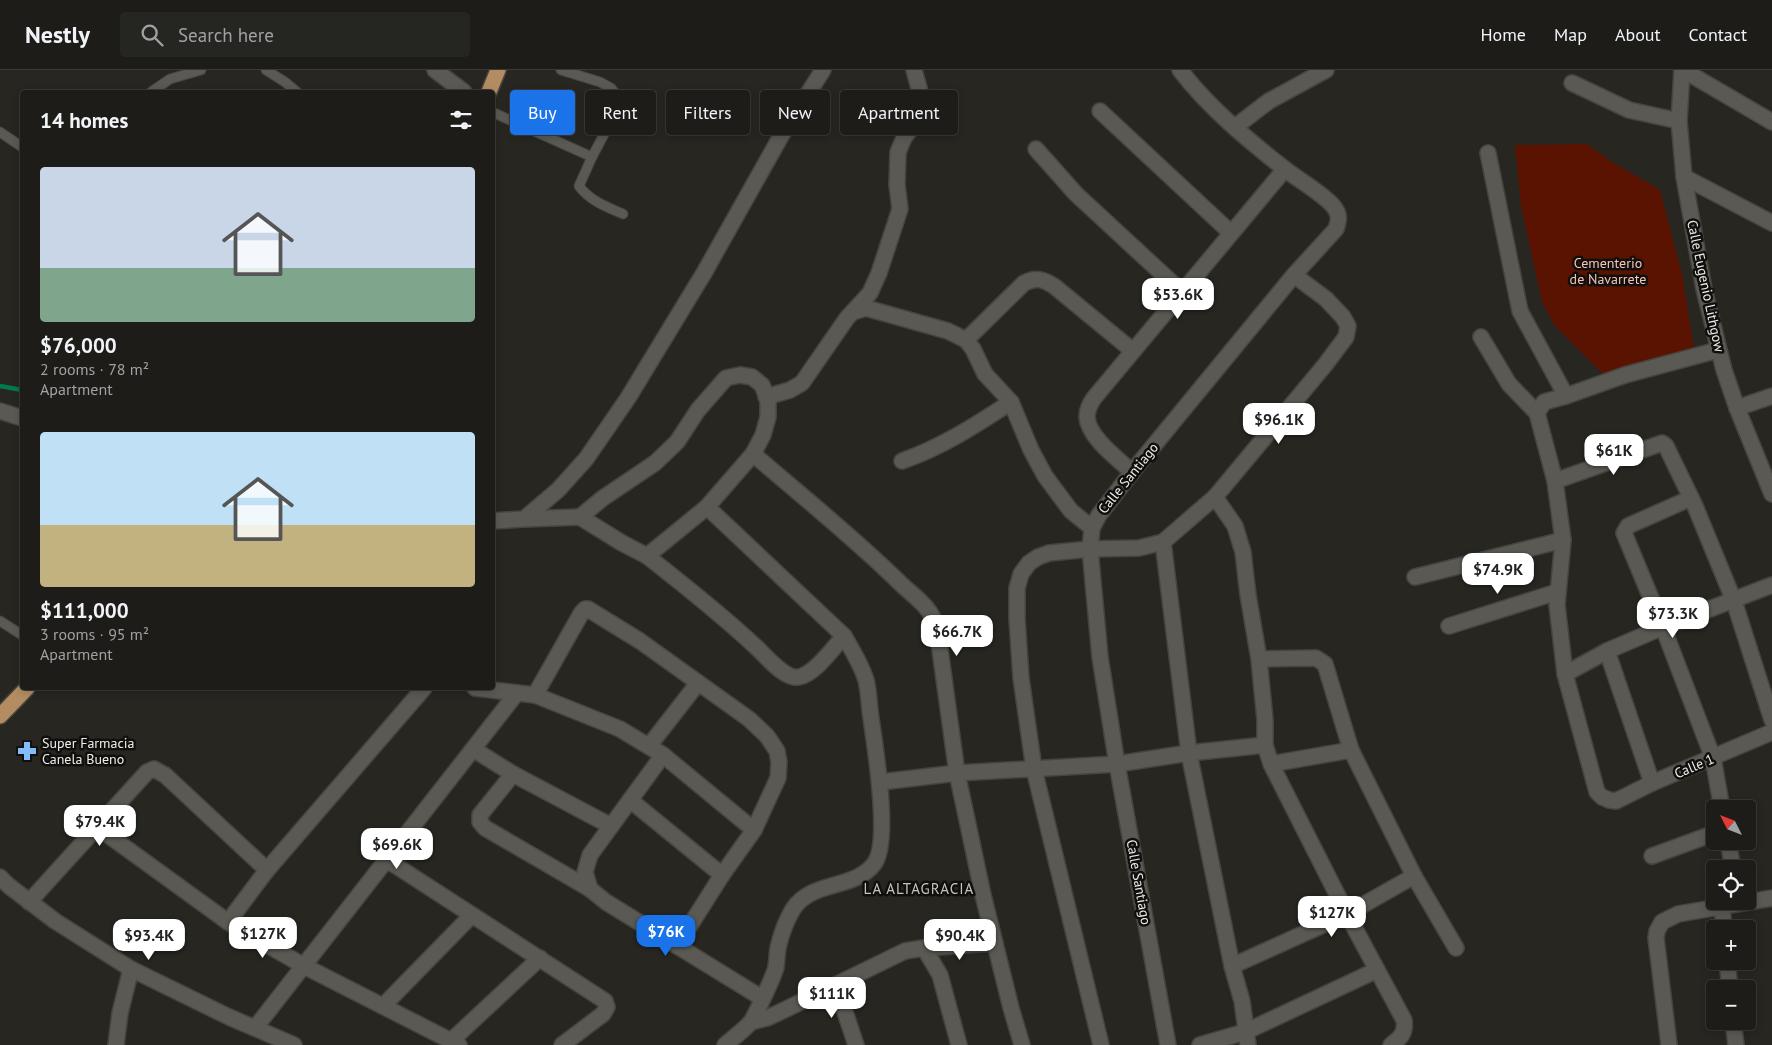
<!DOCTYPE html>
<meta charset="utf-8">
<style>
body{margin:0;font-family:"PT Sans",sans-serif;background:#252522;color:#f1f3f6;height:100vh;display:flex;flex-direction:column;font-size:19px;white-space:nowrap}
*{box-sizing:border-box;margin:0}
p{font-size:16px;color:#a0a1a2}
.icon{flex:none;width:28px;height:28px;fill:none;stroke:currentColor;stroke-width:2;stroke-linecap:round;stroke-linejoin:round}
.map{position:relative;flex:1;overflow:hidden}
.side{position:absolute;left:20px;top:20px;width:475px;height:600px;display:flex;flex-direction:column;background:#1d1c19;border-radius:5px;box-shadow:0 2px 8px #0003,0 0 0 1px #3b3a38}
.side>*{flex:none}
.banner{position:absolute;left:510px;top:20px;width:475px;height:45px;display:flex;gap:10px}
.needle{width:32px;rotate:312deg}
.controls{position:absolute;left:1706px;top:730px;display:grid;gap:10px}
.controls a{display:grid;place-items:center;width:50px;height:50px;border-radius:5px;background:#1d1c19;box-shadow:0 2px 8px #0003,0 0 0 1px #3b3a38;font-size:25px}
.price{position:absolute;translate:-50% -42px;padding:0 11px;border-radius:10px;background:#fff;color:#222;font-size:16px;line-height:32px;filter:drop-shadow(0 1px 2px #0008)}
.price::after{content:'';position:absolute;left:50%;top:30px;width:15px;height:11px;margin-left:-8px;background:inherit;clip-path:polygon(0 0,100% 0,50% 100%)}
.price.current{background:#1a73e8;color:#fff}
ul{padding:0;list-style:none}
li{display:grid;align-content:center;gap:10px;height:265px;padding:0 20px}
li span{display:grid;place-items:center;height:155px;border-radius:5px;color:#555}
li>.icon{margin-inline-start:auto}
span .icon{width:90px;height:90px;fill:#fffc;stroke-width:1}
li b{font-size:21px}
h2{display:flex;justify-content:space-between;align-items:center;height:60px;padding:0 20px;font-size:21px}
.pill{padding:0 18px;border-radius:5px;background:#1d1c19;box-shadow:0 2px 8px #0003,0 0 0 1px #3b3a38;font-size:18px;line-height:45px}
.pill.current{background:#1a73e8;color:#fff}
header{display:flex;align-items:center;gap:30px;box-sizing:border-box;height:70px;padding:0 25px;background:#1d1c19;border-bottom:1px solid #3b3a38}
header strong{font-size:24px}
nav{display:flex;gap:28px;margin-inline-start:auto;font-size:18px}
.search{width:350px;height:45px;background:#252522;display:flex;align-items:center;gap:12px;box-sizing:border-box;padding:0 18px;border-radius:5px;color:#a0a1a2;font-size:19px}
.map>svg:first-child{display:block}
.green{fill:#5a1300}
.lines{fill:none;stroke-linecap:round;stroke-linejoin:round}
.stream{stroke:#007a4e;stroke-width:4.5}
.lane-casing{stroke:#45443f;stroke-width:11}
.street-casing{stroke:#45443f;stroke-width:18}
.primary-casing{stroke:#45443f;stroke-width:18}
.lane{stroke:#5a5953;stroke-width:9}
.street{stroke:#5a5953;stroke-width:15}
.primary{stroke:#b38d61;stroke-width:15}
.labels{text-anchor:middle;stroke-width:5;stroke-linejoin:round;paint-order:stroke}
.park-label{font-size:14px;fill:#f5c5b6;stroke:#100f0d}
.street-label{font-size:14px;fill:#ecece8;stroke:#100f0d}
.poi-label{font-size:14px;fill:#ecece8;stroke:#100f0d;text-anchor:start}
.neighbourhood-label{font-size:15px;letter-spacing:1px;fill:#c5c4bc;stroke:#100f0d}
</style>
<header>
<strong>Nestly</strong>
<div class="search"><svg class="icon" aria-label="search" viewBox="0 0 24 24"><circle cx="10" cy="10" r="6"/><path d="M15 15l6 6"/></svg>Search here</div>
<nav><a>Home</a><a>Map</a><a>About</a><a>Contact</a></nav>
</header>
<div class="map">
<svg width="1772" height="975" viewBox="0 0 1772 975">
<rect width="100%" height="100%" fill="#272621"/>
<path class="green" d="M1587 74 1612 92 1660 120 1682 204 1696 290 1615 316 1555 256 1542 232 1521 136 1515 75Z"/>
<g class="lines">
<path class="stream" d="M0 316 22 320"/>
<g class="lane-casing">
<g id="lane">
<path d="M266 0 285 12 297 22"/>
<path d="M561 0 600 12 611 18 618 27V38L592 87 579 116C590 131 607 137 623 144"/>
<path d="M151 22 170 9 201 0"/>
<path d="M492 42 592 87"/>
<path d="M0 62 22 77"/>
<path d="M0 551 22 565"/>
</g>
</g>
<g class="street-casing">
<g id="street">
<path d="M435 0 464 22"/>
<path d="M1682 0 1679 51 1684 107 1704 219 1724 300 1737 338 1772 424"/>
<path d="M1683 0 1772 52"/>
<path d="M1572 13 1629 40 1679 51"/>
<path d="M1100 41 1231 163"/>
<path d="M1235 57 1269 31 1326 0"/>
<path d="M1036 79 1076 124 1182 222"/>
<path d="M1488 83 1520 241 1566 326"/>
<path d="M1684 107 1772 153"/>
<path d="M853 242 866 238 948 261 966 270 973 279 985 304 1011 332 1031 380 1045 406 1071 441 1092 458"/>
<path d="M1481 267 1509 314 1537 343 1555 411 1563 470 1557 535 1565 604 1597 722 1602 727 1609 730 1616 731 1652 713 1772 662"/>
<path d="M966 270 1024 213C1036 207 1043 209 1054 216L1133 281"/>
<path d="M766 327 790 320 802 313 847 248 870 223 879 203 900 139 897 115 898 82 904 68 923 42 922 29 914 0"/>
<path d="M1737 338 1772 326"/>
<path d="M0 341 22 348"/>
<path d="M1537 343 1544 332 1566 326 1625 305 1718 280"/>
<path d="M902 391C942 377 976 355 1011 332"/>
<path d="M1132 402C1118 389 1088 367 1087 347 1087 339 1090 334 1094 328L1285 99"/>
<path d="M1555 411 1662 373 1666 376 1695 436 1734 531 1772 650"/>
<path d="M1215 427 1235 456 1243 482 1248 525 1259 589 1265 650V675L1271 694 1347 844 1404 950C1406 962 1401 968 1391 975"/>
<path d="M1691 428 1628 456 1624 463 1663 557 1713 688 1722 739"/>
<path d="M707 437 753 384C802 426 853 467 899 512 915 528 930 535 937 558L957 703 983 825 1011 938 1022 975"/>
<path d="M580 447 603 428 655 393 677 372 698 340 726 308 740 305 752 307 762 315 768 330V347L763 365 753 384"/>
<path d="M524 449 580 447 622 473 647 486 707 437 844 566C852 580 861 594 866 610 869 622 869 635 871 648 875 676 891 773 874 794 854 820 812 810 793 839 786 851 781 864 778 878 777 884 777 890 776 897 774 906 756 944 751 952 744 960 733 968 725 975"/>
<path d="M492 451 524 449 558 420 586 389 628 328 704 203 781 66 823 0"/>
<path d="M1163 472 1189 683 1232 896 1242 931 1248 975"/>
<path d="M647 486C684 515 722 545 756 577 766 586 785 610 799 607 815 604 834 577 844 566"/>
<path d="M1415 507 1563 470"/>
<path d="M1449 556 1557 522"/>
<path d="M1607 581 1652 713"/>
<path d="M1259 589 1316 588 1325 594 1351 680"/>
<path d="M1565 604 1607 581 1663 557 1772 515"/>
<path d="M475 618 535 625 620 659 663 685 754 760"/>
<path d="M535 625 582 542 585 539H588L640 571 749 649 767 666 777 681 779 692 778 708 754 760 722 805 677 876"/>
<path d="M649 676 698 613"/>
<path d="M473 679 513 704 611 756"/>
<path d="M1271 694 1351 680 1414 806 1456 878"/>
<path d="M513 704 480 745V752L485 758 590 819 606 832 762 928"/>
<path d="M881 712 957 703 1117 694 1189 683 1265 675"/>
<path d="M630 730 722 805"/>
<path d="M97 757 228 852 304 896 459 975"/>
<path d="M1728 771 1733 799"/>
<path d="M1652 786 1715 763"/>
<path d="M387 790 605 931 607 937 603 944 562 975"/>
<path d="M0 807 9 816 55 851 131 899 229 947 294 975"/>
<path d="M590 819 585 802 590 785 663 685"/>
<path d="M29 832 147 702 154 699 165 705 267 800"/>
<path d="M1722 837 1724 859"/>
<path d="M228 852 267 800 424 618"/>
<path d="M924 878 940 905 959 975"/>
<path d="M1727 891 1730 919"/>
<path d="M1232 896 1347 844 1414 806"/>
<path d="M836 915 856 975"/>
<path d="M383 936 472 845"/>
<path d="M1733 951 1736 975"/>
<path d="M751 952 767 948 778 943 905 881 924 878 995 873"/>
<path d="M255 958 516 624"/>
<path d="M452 970 540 888"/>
<path d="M116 975 120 943 131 899"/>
<path d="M1101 975 1034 699 1021 608 1017 549V518L1021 504 1029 493 1038 487 1049 483 1090 479 1139 478 1163 472 1215 427 1325 295 1346 267 1348 256 1343 247 1326 229 1294 205"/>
<path d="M1168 975 1117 694 1100 587 1090 479 1092 458 1099 445 1132 402 1294 205 1336 159C1339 150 1340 145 1334 137 1325 125 1299 110 1286 100 1248 70 1209 38 1180 0"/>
<path d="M1200 975 1245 962 1377 900"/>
<path d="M1669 975 1656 868 1657 861 1662 852 1678 844 1772 828"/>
</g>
</g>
<g class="primary-casing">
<g id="primary">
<path d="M489 22 498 0"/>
<path d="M0 646 27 618"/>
</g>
</g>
<use href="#lane" class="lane"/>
<use href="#street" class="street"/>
<use href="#primary" class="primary"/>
</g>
<defs>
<g id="pharmacy-bare" transform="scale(1.5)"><path d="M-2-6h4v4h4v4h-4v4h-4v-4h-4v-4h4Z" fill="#82bcfa" stroke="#100f0d" stroke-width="2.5" paint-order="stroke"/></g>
</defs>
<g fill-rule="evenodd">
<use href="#pharmacy-bare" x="27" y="681"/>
</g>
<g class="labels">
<g class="park-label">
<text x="1608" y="198">Cementerio<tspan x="1608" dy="16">de Navarrete</tspan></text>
</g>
<g class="street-label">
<text transform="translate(1706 216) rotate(78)" y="5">Calle Eugenio Lithgow</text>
<text transform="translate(1128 408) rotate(-51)" y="5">Calle Santiago</text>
<text transform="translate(1694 696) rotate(-23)" y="5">Calle 1</text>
<text transform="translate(1139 812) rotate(80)" y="5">Calle Santiago</text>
</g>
<g class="poi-label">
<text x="42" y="678">Super Farmacia<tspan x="42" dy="16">Canela Bueno</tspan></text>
</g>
<g class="neighbourhood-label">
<text x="919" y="824">LA ALTAGRACIA</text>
</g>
</g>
</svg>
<div class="controls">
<a><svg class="needle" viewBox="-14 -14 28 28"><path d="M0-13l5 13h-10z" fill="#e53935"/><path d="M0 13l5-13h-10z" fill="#a0a1a2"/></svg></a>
<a><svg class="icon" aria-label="locate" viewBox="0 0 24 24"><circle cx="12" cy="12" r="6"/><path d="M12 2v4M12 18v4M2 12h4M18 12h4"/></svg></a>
<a>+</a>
<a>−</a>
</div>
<b class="price" style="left:1178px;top:250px">$53.6K</b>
<b class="price" style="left:1279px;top:375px">$96.1K</b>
<b class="price" style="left:1614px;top:406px">$61K</b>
<b class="price" style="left:1498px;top:525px">$74.9K</b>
<b class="price" style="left:1673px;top:569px">$73.3K</b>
<b class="price" style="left:957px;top:587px">$66.7K</b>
<b class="price" style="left:100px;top:777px">$79.4K</b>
<b class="price" style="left:397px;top:800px">$69.6K</b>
<b class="price" style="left:1332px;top:868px">$127K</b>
<b class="price current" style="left:666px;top:887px">$76K</b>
<b class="price" style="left:263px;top:889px">$127K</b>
<b class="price" style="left:149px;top:891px">$93.4K</b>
<b class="price" style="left:960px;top:891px">$90.4K</b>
<b class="price" style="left:832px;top:949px">$111K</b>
<div class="banner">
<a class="pill current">Buy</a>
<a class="pill">Rent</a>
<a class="pill">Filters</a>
<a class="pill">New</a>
<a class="pill">Apartment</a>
</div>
<section class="side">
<h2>14 homes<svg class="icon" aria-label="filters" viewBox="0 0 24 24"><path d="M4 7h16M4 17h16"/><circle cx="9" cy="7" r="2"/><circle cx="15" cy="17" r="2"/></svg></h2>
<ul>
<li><span style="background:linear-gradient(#c9d6e8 65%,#7fa58c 0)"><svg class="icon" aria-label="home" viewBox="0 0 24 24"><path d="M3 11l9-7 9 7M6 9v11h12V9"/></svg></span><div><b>$76,000</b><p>2 rooms · 78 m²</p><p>Apartment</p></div></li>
<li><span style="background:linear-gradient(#bfe0f5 60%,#c2b280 0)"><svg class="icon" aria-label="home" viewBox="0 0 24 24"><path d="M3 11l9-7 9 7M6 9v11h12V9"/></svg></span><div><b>$111,000</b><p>3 rooms · 95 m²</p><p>Apartment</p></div></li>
</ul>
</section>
</div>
